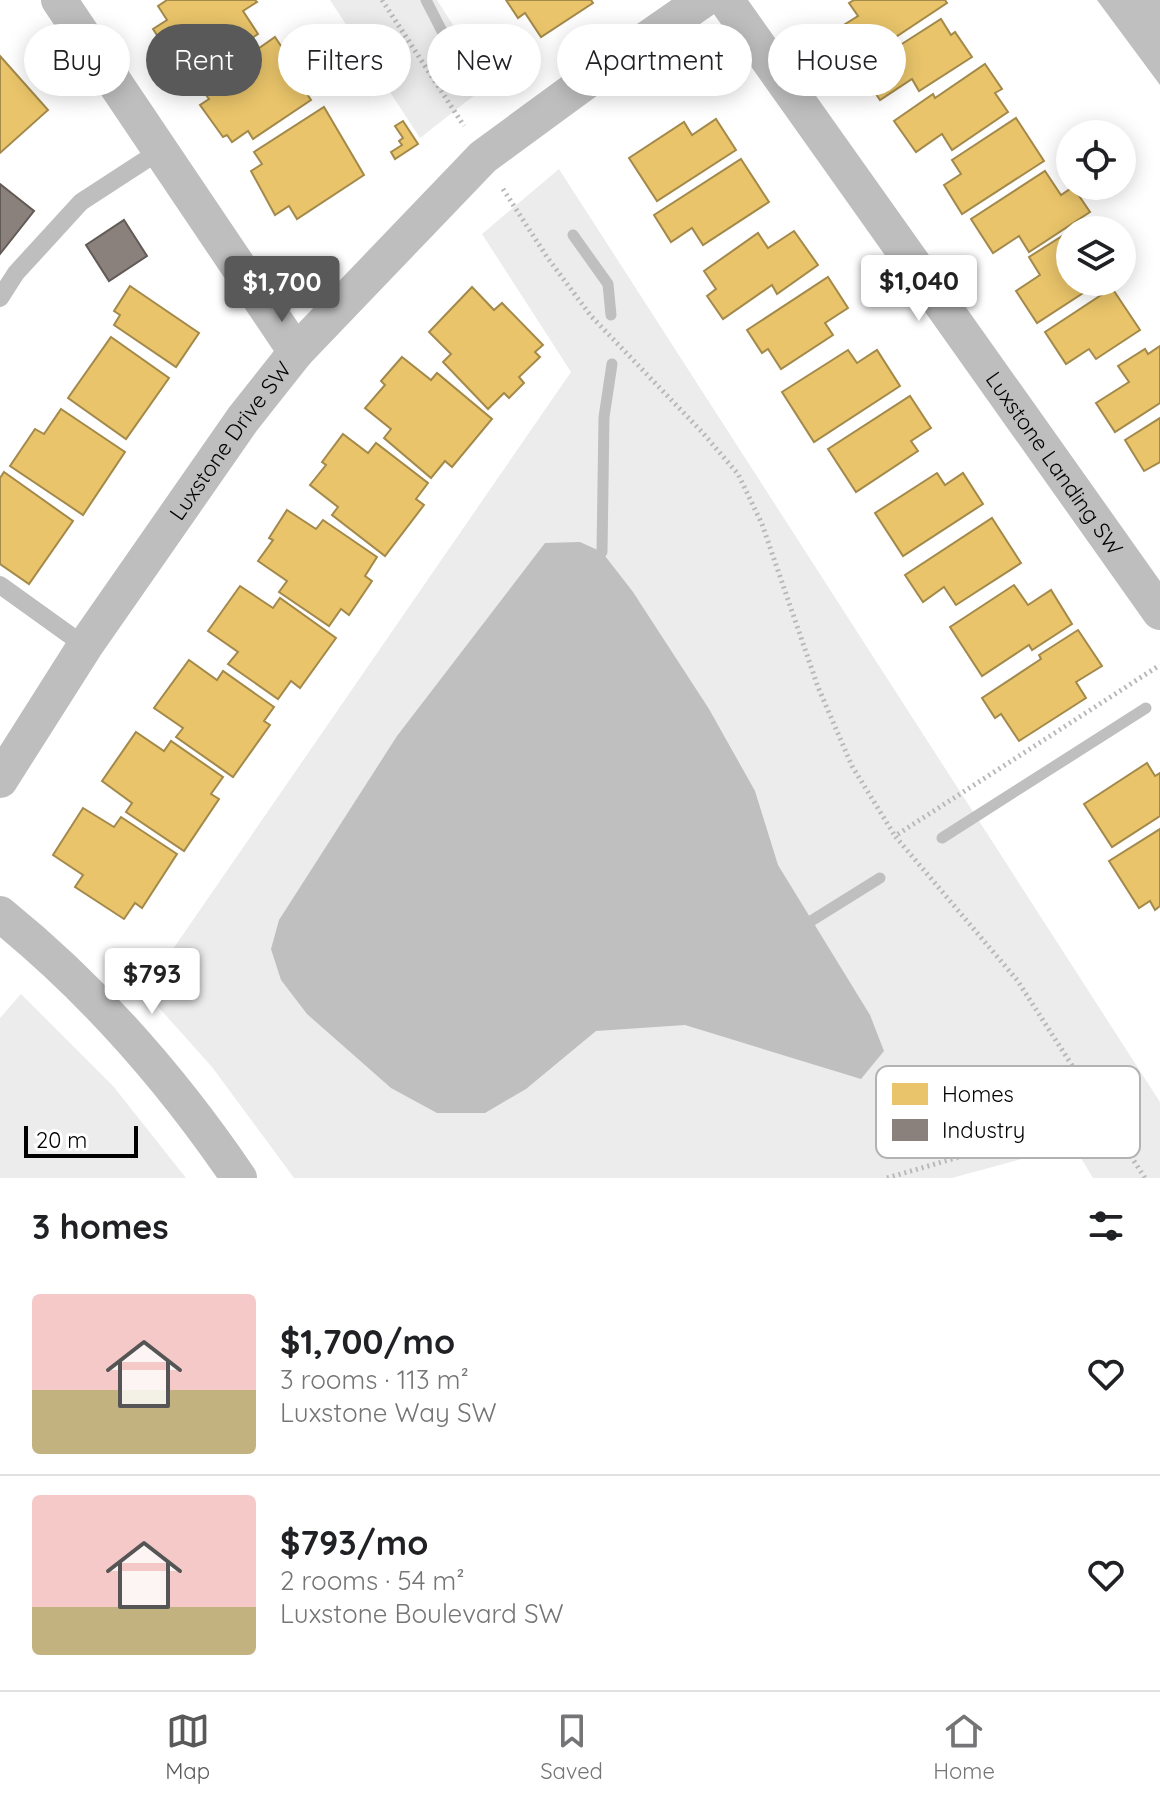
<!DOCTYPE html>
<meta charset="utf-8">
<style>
body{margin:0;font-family:Quicksand,sans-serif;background:#f2f2f2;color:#202124;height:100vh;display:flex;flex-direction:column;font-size:30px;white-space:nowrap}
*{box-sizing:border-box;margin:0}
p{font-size:26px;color:#757577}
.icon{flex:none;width:44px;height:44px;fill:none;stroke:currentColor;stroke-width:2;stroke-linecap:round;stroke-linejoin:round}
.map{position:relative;height:1178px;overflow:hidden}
.drawer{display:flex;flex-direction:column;background:#fff;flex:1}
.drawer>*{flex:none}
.guide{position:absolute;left:24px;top:24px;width:1112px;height:72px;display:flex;gap:16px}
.buttons{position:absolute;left:1056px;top:120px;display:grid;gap:16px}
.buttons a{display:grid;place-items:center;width:80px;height:80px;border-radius:50%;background:#fff;box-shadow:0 4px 20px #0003;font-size:40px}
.scale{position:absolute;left:24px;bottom:20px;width:114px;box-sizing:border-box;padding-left:8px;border:4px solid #000;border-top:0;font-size:22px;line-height:28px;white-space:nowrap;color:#000;-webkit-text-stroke:6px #fff;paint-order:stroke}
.price{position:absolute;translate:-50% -68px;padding:0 18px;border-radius:8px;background:#fff;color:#222;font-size:26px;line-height:52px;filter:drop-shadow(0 2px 4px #0008)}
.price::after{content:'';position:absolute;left:50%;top:48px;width:24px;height:18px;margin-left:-12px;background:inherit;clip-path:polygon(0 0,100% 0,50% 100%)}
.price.on{background:#595959;color:#fff}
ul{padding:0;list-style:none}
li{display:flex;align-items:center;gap:24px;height:200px;padding:0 32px}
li+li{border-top:2px solid #e0e0e0}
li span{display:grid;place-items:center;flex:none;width:224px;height:160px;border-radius:8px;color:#555}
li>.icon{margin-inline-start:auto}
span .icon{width:96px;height:96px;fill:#fffc;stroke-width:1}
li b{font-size:34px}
h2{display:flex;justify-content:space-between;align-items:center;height:96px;padding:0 32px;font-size:34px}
.tag{padding:0 28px;border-radius:36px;background:#fff;box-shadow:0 4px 20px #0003;font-size:28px;line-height:72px}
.tag.on{background:#595959;color:#fff}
.tabs{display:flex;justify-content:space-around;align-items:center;height:112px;border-top:2px solid #e0e0e0;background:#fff;font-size:22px;color:#757577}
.tabs a{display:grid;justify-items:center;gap:4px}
.tabs .on{color:#595959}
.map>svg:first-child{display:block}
.green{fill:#ececec}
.water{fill:#bfbfbf}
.homes{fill:#e9c46a;stroke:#a3894a;stroke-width:2}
.industry{fill:#8a817c;stroke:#615a57;stroke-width:2}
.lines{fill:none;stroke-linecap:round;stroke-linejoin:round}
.stream{stroke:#bfbfbf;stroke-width:11}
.path{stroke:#b9b9b9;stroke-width:5;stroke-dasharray:2 4;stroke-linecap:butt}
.service{stroke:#bebebe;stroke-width:18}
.minor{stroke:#bebebe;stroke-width:36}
.labels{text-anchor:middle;stroke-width:8;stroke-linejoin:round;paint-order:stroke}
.street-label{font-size:22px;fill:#000;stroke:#fff}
.key{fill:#fff;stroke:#b2b2b2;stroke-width:2}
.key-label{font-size:22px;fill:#000}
</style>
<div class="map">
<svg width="1160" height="1178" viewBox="0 0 1160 1178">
<rect width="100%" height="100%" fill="#fff"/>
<g class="green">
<path d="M330 0H437L490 83 420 138Z"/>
<path d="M559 169 1160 1102V1178H1093L1073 1145 952 1178H294L212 1067 144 991 571 372 482 234Z"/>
<path d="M21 994 113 1086 186 1178H0V1018Z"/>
</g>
<g class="water">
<path d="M1097 0H1160V85Z"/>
<path d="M580 542 602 552 633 592 709 709 755 791 778 865 870 1015 884 1051 861 1079 685 1025 596 1031 526 1089 485 1113H437L391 1088 307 1014 281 980 271 949 279 920 397 736 545 543Z"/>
</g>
<g class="homes">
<path d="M167 0H255L257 2 243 11 258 34 204 70 193 53 176 64 153 29 167 20 158 6Z"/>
<path d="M506 0H591L593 3 541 37 525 13 518 18Z"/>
<path d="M854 0H945L947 3 855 64 834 31 858 16 849 3Z"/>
<path d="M941 19 951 35 955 32 972 57 919 91 912 79 880 100 858 67 891 45 894 49Z"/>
<path d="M275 37 297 70 293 73 311 100 253 139 248 131 232 142 227 135 223 137 200 105 209 99 206 95 220 85 216 78Z"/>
<path d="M0 56 48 110 0 153Z"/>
<path d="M985 64 1002 89 995 93 1008 112 952 150 942 134 916 152 894 121 933 94 935 98Z"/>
<path d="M324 107 364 175 297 219 289 206 275 215 251 171 262 164 254 152Z"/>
<path d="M1016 118 1044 161 962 214 944 185 961 174 952 160Z"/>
<path d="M716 119 736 150 657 201 629 158 684 122 692 135Z"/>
<path d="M403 121 418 144 395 159 391 152 402 145 399 141 403 138 395 126Z"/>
<path d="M741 159 769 202 703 245 692 228 671 242 654 215Z"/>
<path d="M1045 171 1061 195 1073 187 1090 212 1029 252 1019 236 993 253 971 219Z"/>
<path d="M794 231 818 265 777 294 772 285 723 319 707 296 716 289 704 271 758 233 768 248Z"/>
<path d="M1070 231V282H1100L1037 323 1016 291 1040 275 1029 257Z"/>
<path d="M828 277 848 308 825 323 833 335 781 369 768 349 762 353 747 330Z"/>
<path d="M130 286 199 333 176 367 114 325 120 315 114 311Z"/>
<path d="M472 287 494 310 502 303 543 345 535 352 540 357 519 377 524 383 509 398 504 393 488 409 443 362 451 354 429 332Z"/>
<path d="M1112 288 1140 330 1096 359 1089 349 1066 364 1045 332Z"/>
<path d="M111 337 169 378 126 439 68 398Z"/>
<path d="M1160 346V403L1115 432 1096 403 1129 382 1118 366 1145 349 1148 354Z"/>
<path d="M848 350 857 363 877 350 900 386 814 442 782 392Z"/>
<path d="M402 357 431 380 437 373 492 419 452 467 445 461 431 478 384 438 391 429 365 408 385 385 381 381Z"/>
<path d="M910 396 931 428 911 441 918 451 856 492 828 449Z"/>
<path d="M61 409 125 452 83 515 10 466 35 429 44 434Z"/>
<path d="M1160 418V462L1144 471 1125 440Z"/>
<path d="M343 434 368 453 376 443 428 483 416 499 424 505 385 556 332 515 338 507 310 485 326 465 322 462Z"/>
<path d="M4 472 73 521 29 584 0 564V478Z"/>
<path d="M937 473 945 485 963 473 983 504 903 556 875 513Z"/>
<path d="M287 510 316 529 323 520 377 557 365 576 372 581 349 615 341 609 329 626 279 592 287 581 258 561 273 540 269 538Z"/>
<path d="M992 518 1021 563 956 605 944 587 923 602 905 575Z"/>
<path d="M1014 585 1028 605 1051 590 1072 624 1032 650 1029 645 982 676 950 627Z"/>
<path d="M240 586 273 608 280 598 336 638 300 688 291 681 278 699 228 664 238 652 208 631Z"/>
<path d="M1078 630 1102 666 1076 682 1086 698 1019 741 1001 714 995 718 982 698 1041 659 1039 655Z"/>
<path d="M189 660 217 680 223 671 274 707 264 721 270 725 233 777 176 737 183 728 154 708Z"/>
<path d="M136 732 164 751 171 741 223 777 211 794 219 799 184 851 126 812 132 803 102 781Z"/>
<path d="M1147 763 1155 776 1160 773V816L1112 847 1084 804Z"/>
<path d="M83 808 114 827 121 817 177 854 142 908 135 903 124 919 75 887 83 875 53 855Z"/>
<path d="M1160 829V906L1155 910 1150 901 1139 908 1109 861Z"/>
</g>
<g class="industry">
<path d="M0 184 34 211 0 254Z"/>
<path d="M124 220 147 256 109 281 86 245Z"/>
</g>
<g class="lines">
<g class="stream">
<path d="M426 0 446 39"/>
<path d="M573 235 608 284 611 315"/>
<path d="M602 552 604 417 612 364"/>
<path d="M942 838 1146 708"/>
<path d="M811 921 880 878"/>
</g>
<g class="path">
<path d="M382 0 464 126"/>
<path d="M503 189 547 257 591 316 702 432 738 474 762 524 818 687 852 766 895 836"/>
<path d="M1095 1101 1017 980 895 836 1160 665"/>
<path d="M887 1178 1007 1143 1095 1101 1145 1178"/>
</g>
<g class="service">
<path d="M0 298 16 273 81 202 161 150"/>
<path d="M0 585 85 646"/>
</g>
<g class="minor">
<path d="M59 0 296 352"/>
<path id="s1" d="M726 0 1160 612"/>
<path id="s2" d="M0 780 85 646 243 419 296 352 483 157 588 80 703 0"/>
<path d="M0 914C94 990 171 1078 239 1178"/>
</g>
</g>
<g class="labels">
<g class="street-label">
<text dy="8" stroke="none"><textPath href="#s2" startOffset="410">Luxstone Drive SW</textPath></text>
<text dy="8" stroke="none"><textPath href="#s1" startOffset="568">Luxstone Landing SW</textPath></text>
</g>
</g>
<rect x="876" y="1066" width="264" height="92" rx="12" class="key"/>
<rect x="892" y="1083" width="36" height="22" fill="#e9c46a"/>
<rect x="892" y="1119" width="36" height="22" fill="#8a817c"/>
<g class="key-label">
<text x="942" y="1102">Homes</text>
<text x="942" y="1138">Industry</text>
</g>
</svg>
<div class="buttons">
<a><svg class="icon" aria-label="locate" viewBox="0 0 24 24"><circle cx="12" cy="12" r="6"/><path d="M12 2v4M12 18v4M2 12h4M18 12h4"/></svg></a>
<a><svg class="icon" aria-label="layers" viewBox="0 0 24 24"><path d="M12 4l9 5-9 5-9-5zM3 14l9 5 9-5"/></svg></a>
</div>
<div class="scale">20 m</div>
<b class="price" style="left:919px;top:323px">$1,040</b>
<b class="price on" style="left:282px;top:324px">$1,700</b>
<b class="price" style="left:152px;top:1016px">$793</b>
<div class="guide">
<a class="tag">Buy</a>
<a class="tag on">Rent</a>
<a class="tag">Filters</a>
<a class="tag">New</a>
<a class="tag">Apartment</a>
<a class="tag">House</a>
</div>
</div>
<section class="drawer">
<h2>3 homes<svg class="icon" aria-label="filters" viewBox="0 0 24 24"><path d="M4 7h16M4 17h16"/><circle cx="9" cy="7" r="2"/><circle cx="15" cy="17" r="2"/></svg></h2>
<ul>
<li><span style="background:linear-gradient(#f6c9c9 60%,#c2b280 0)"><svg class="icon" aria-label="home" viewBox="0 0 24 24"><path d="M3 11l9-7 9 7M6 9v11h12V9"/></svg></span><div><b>$1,700/mo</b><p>3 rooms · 113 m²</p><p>Luxstone Way SW</p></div><svg class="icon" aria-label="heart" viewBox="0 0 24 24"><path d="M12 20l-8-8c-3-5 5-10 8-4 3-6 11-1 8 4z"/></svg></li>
<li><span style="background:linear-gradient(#f6c9c9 70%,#c2b280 0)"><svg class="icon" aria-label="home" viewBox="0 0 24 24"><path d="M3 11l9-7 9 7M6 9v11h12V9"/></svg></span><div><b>$793/mo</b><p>2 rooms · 54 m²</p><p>Luxstone Boulevard SW</p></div><svg class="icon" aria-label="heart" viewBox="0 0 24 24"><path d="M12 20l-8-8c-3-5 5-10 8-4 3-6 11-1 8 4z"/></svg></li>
</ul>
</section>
<nav class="tabs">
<a class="on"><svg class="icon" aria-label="map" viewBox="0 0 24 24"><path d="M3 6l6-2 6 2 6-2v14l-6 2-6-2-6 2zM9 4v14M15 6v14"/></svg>Map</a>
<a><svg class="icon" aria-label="saved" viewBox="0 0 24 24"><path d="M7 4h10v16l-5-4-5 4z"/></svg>Saved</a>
<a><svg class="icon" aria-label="home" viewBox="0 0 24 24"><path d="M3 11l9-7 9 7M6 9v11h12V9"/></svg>Home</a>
</nav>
